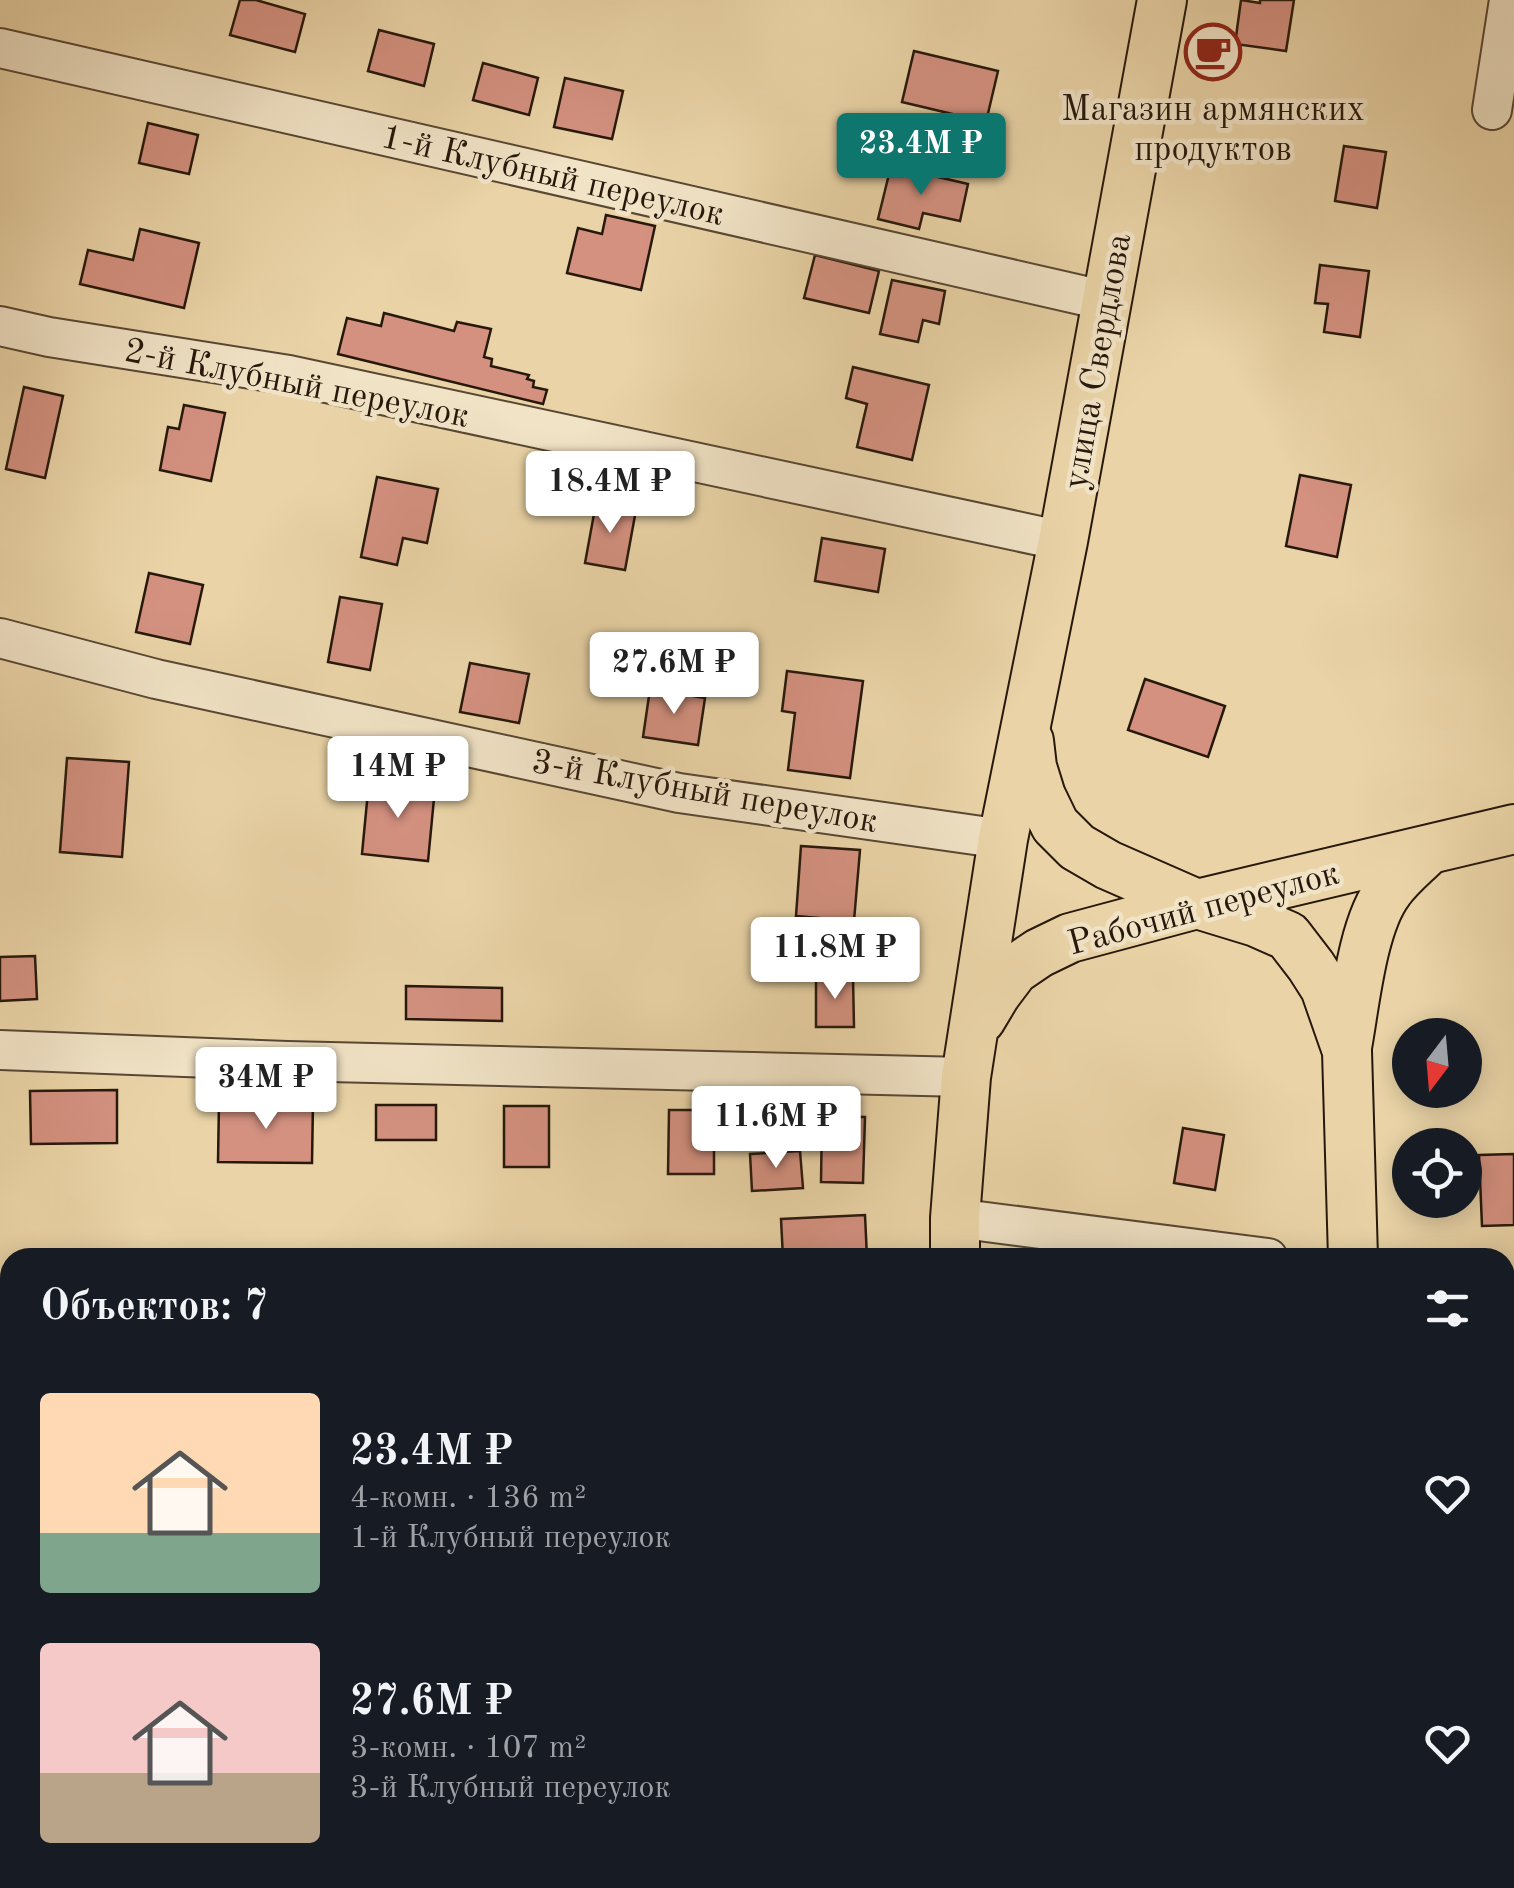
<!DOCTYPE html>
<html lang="ru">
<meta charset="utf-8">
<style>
body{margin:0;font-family:"Old Standard TT",serif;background:#242831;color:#f1f3f6;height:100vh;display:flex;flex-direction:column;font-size:38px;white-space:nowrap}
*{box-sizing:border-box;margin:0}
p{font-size:32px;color:#9ea1a6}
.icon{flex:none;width:55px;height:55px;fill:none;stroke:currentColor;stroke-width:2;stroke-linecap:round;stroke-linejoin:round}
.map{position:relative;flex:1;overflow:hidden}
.panel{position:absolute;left:0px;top:1248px;width:1515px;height:642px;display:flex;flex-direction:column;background:#171b24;border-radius:30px 30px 0 0;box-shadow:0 5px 25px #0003}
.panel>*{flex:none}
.needle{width:65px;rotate:196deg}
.buttons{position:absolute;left:1392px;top:1018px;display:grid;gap:20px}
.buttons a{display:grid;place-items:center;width:90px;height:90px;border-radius:50%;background:#171b24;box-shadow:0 5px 25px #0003;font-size:50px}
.price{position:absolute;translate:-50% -85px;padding:0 22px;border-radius:10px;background:#fff;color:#222;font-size:32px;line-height:65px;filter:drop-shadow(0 2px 5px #0008)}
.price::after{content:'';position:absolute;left:50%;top:60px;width:30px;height:22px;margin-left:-15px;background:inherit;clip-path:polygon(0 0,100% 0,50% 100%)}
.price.active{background:#0f766e;color:#fff}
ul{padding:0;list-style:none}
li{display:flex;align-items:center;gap:30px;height:250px;padding:0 40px}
li span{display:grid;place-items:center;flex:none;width:280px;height:200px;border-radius:10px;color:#555}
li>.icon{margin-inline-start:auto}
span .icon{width:120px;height:120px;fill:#fffc;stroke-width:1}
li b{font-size:42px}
h2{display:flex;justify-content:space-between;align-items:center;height:120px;padding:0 40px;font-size:42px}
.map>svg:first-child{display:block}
.building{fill:#d49180;stroke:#27180c;stroke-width:2.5}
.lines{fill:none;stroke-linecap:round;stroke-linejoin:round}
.minor-casing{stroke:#584733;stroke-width:42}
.major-casing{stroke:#27180c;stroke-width:52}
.minor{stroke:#f1e3c6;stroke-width:38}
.major{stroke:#ead4a7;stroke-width:48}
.labels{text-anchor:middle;stroke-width:9;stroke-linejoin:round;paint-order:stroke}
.poi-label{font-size:35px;fill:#27180c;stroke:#f1e3c6}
.street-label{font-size:35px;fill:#27180c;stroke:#f1e3c6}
</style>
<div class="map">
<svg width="1514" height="1888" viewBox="0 0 1514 1888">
<rect width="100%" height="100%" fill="#ead4a7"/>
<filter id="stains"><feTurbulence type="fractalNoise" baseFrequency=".002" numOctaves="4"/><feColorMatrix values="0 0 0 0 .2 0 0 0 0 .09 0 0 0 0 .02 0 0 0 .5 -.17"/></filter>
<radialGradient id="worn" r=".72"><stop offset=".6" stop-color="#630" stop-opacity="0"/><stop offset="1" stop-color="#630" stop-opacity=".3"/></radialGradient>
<g class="building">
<path d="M240 0H256L305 14 295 52 230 35Z"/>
<path d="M1241 0 1260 3V0H1294L1286 51 1235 44Z"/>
<path d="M379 30 434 44 424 86 368 71Z"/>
<path d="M914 51 998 71 986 122 902 102Z"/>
<path d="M483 63 538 78 529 115 473 100Z"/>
<path d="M565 78 623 91 612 139 554 127Z"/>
<path d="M148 123 198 135 189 174 139 163Z"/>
<path d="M1344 146 1386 152 1377 208 1335 201Z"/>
<path d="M891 166 968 184 960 221 923 213 919 229 878 219Z"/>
<path d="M606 215 655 226 641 290 567 273 578 228 602 234Z"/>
<path d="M140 229 199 243 184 308 80 284 88 250 133 260Z"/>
<path d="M815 255 879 271 869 313 804 298Z"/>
<path d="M1320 265 1369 271 1360 337 1324 332 1328 304 1315 303Z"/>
<path d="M892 280 945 291 939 324 923 320 918 342 880 334Z"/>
<path d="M384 313 454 331 457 322 491 329 484 357 492 359 491 366 529 375 527 379 534 381 533 387 547 390 543 404 338 354 347 318 381 326Z"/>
<path d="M853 367 929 385 912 460 857 447 867 404 846 398Z"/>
<path d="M24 387 63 396 45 478 6 469Z"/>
<path d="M184 405 225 413 211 481 160 470 168 427 179 429Z"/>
<path d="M1300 475 1351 485 1337 557 1286 546Z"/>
<path d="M377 477 438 489 427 543 403 538 397 565 361 557Z"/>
<path d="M596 503 636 510 625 570 585 563Z"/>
<path d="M822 538 885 549 878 592 815 581Z"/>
<path d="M149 573 203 585 190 644 136 632Z"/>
<path d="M340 597 382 604 370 670 328 662Z"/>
<path d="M470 663 529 674 519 723 460 712Z"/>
<path d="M787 671 863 681 850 778 788 770 795 713 782 711Z"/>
<path d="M1145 679 1225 706 1208 757 1128 730Z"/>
<path d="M650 689 705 698 698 745 643 737Z"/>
<path d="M67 758 129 762 122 857 60 852Z"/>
<path d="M369 781 435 788 428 861 362 854Z"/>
<path d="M801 846 860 850 854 921 796 916Z"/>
<path d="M35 956 37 999 0 1001V957Z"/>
<path d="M816 977H853L854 1027H816Z"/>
<path d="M406 986 502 988V1021L406 1019Z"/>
<path d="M1406 1041H1410V1090H1437V1094L1409 1095Z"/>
<path d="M117 1090V1143L31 1144 30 1091Z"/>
<path d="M219 1101 313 1102 312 1163 218 1162Z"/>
<rect x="376" y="1105" width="60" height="35"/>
<rect x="504" y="1106" width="45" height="61"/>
<path d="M669 1110H714V1174H668Z"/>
<path d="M822 1116 865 1117 863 1183 821 1182Z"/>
<path d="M1183 1128 1224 1135 1215 1190 1174 1183Z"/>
<path d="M800 1151 803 1188 752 1191 750 1154Z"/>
<path d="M1514 1154V1225L1482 1226 1479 1155Z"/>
<path d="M865 1215 867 1258H783L781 1219Z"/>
<path d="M10 1663V1709L3 1710 0 1664Z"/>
<path d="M1505 1741 1514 1742V1852H1505Z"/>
<path d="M823 1880H877V1888H824Z"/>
<path d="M1116 1881 1169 1883 1168 1888H1116Z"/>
</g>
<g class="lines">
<g class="minor-casing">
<g id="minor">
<path d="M0 48 1107 301"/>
<path d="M1492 110 1509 0"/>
<path d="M0 326 49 337 289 375 1063 541"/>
<path d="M0 638 156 679 679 793 1003 839"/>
<path d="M0 1050 287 1061 966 1077"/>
<path d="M955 1218 1268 1258"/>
<path d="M0 1357H10"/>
<path d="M1505 1610H1514"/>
<path d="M0 1728 10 1727"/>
<path d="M39 1880 40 1888"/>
</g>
</g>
<g class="major-casing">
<g id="major">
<path d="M1029 741 1032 767 1041 796 1055 825 1077 847 1108 865 1197 904 1256 922 1288 936 1311 966 1325 988 1347 1051 1353 1258"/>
<path d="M981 1019 996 994 1014 970 1039 953 1070 938 1197 904 1514 829"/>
<path d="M1347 1047C1355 1004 1362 925 1389 890 1399 876 1414 864 1427 851"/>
<path d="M955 1258V1218L966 1077 1003 839 1063 541 1162 0"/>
<path d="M968 1880V1888"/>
<path d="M1353 1888V1880"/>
</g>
</g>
<use href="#minor" class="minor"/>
<use href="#major" class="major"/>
</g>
<defs>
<g id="cafe-ring" transform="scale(2.875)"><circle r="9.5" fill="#f1e3c6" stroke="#8f2418" stroke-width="1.5"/><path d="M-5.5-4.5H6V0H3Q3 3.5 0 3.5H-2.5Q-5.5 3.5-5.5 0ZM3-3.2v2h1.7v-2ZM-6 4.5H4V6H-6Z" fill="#8f2418"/></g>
</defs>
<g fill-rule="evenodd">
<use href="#cafe-ring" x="1213" y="52"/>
</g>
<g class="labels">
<g class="poi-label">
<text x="1213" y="120">Магазин армянских<tspan x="1213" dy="40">продуктов</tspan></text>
</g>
<g class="street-label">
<text transform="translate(553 174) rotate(13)" y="12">1-й Клубный переулок</text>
<text transform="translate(1096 361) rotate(-80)" y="12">улица Свердлова</text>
<text transform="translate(297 382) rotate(11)" y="12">2-й Клубный переулок</text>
<text transform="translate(705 790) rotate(10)" y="12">3-й Клубный переулок</text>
<text transform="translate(1203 907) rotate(-15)" y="12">Рабочий переулок</text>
</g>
</g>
<rect width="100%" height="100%" filter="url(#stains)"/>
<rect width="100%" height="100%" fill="url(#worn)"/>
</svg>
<div class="buttons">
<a><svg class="needle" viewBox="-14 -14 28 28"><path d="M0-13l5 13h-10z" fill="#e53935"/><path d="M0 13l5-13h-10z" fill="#9ea1a6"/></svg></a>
<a><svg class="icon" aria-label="locate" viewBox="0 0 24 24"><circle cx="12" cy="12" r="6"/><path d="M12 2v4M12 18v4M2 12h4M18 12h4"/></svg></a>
</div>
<b class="price active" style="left:921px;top:198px">23.4M ₽</b>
<b class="price" style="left:610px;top:536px">18.4M ₽</b>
<b class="price" style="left:674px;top:717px">27.6M ₽</b>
<b class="price" style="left:398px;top:821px">14M ₽</b>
<b class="price" style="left:835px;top:1002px">11.8M ₽</b>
<b class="price" style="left:266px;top:1132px">34M ₽</b>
<b class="price" style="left:776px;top:1171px">11.6M ₽</b>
<section class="panel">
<h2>Объектов: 7<svg class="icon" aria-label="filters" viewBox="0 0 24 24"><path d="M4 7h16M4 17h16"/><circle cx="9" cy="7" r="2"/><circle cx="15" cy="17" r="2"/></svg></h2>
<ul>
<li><span style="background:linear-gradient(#ffd9b3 70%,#7fa58c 0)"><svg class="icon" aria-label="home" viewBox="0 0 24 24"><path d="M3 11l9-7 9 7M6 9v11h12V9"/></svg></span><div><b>23.4M ₽</b><p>4-комн. · 136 m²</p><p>1-й Клубный переулок</p></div><svg class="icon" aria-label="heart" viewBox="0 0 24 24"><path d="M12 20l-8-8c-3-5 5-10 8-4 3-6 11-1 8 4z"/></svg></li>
<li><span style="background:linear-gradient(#f6c9c9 65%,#b9a48a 0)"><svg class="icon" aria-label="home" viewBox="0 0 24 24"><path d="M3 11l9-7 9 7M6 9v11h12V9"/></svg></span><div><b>27.6M ₽</b><p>3-комн. · 107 m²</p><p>3-й Клубный переулок</p></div><svg class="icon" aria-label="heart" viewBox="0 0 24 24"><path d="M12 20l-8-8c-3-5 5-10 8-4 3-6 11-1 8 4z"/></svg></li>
</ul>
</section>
</div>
